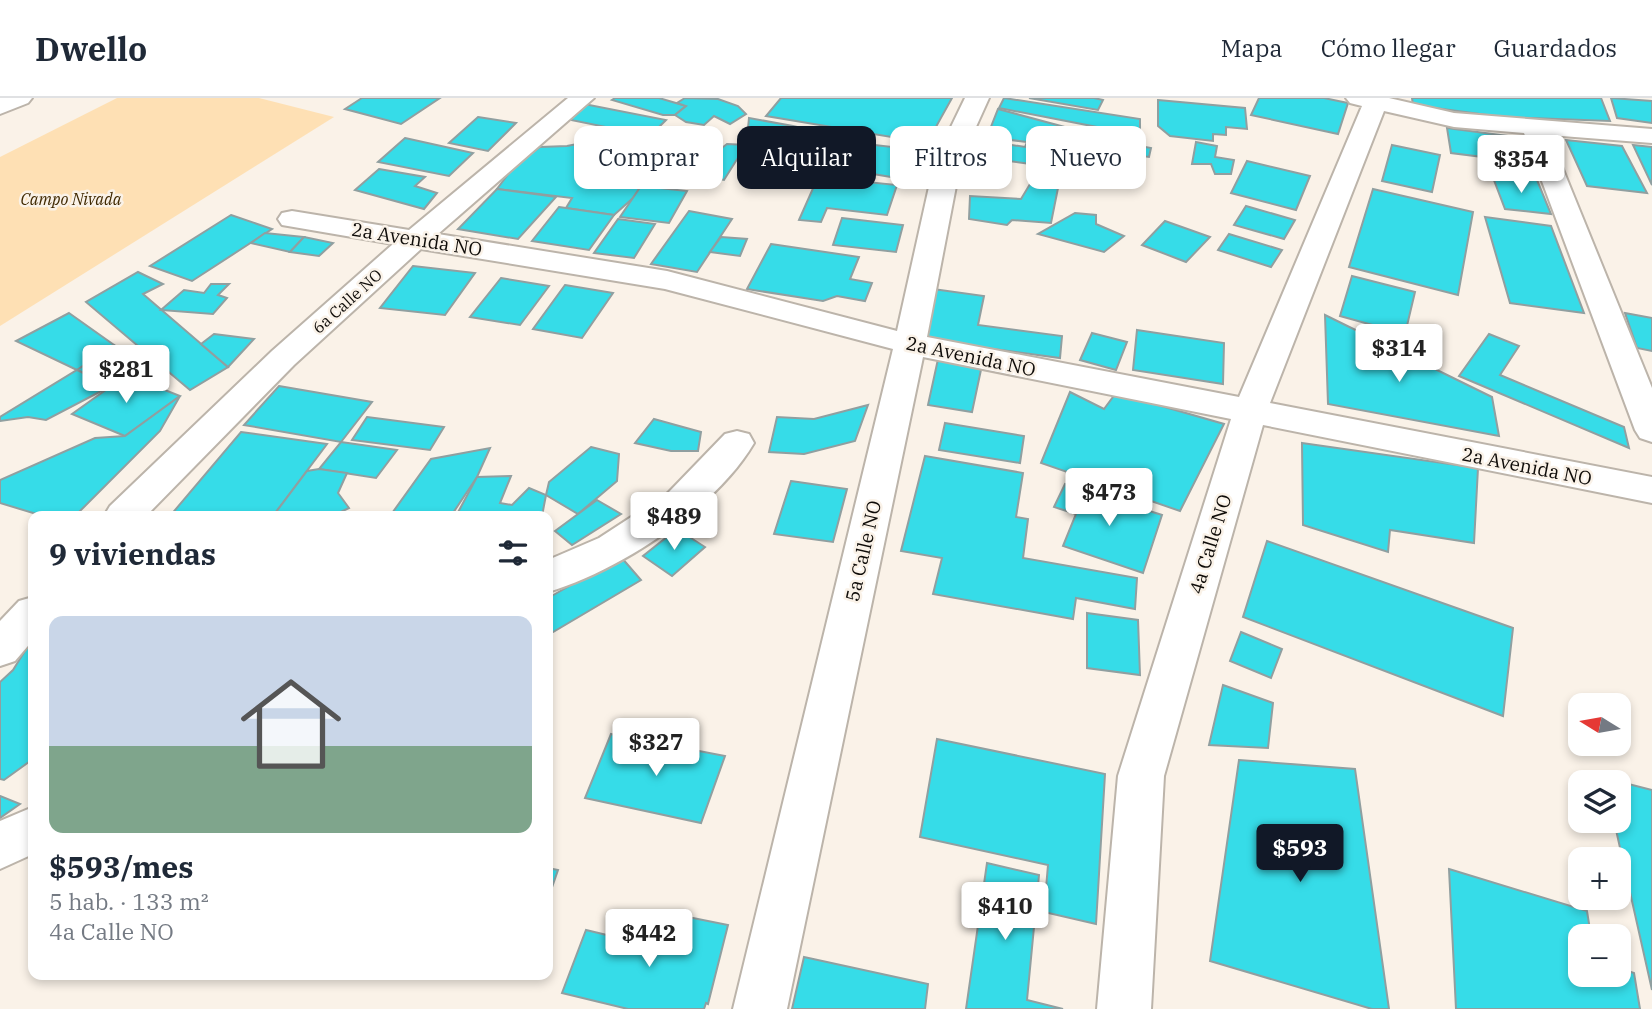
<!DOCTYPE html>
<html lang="es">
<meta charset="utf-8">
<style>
body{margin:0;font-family:"IBM Plex Serif",serif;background:#f2f2f3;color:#1f2937;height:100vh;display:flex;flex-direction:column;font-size:26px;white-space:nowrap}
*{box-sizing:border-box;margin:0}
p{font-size:23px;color:#747a83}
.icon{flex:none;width:38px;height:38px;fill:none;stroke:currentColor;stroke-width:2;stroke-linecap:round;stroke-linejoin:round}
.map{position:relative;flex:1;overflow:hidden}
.panel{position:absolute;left:28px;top:413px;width:525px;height:469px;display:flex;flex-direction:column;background:#fff;border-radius:14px;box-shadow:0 4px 10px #0003}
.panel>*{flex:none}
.guide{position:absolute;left:574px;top:28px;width:665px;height:63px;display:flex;gap:14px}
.needle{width:46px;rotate:281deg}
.controls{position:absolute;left:1568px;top:595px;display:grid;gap:14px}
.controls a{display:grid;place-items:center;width:63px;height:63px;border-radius:14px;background:#fff;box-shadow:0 4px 10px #0003;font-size:35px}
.price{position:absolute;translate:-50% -60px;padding:0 16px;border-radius:7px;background:#fff;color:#222;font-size:23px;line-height:46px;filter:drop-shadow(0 2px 4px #0008)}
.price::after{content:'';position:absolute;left:50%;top:42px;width:21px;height:16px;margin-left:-10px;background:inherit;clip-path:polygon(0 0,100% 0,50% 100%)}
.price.selected{background:#111827;color:#fff}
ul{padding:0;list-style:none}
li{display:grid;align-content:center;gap:14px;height:371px;padding:0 21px}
li span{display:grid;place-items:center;height:217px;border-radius:14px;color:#555}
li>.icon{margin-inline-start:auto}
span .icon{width:126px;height:126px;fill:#fffc;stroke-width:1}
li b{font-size:30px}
h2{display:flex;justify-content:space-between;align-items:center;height:84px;padding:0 21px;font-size:30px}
.chip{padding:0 24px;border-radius:14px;background:#fff;box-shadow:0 4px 10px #0003;font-size:24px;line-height:63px}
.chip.selected{background:#111827;color:#fff}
header{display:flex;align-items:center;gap:42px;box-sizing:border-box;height:98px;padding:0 35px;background:#fff;border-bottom:2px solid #e0e1e3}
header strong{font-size:33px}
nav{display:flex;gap:38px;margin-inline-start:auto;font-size:24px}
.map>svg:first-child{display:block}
.green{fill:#fee0b4}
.building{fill:#36dce8;stroke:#909fa0;stroke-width:2}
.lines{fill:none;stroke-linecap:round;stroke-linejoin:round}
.street-casing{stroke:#bcb4aa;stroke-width:4}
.secondary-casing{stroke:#bcb4aa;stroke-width:4}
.street{fill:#fff;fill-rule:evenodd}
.secondary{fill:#fff;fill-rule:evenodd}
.labels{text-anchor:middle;stroke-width:5;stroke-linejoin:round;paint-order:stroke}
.far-park-label{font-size:16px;font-style:italic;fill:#3f2800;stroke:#faf2e8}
.far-street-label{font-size:16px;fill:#0e0b08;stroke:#faf2e8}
.street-label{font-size:19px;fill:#0e0b08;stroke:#faf2e8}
</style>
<header>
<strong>Dwello</strong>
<nav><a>Mapa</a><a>Cómo llegar</a><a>Guardados</a></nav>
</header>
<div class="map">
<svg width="1652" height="911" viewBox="0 0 1652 911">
<rect width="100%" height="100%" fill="#faf2e8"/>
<path class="green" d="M117 0H259L334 19 0 228V59Z"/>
<g class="building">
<path d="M362 0H440L401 26 345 11Z"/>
<path d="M615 0H659L686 8 675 17H663L612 2Z"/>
<path d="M685 0 718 1 738 8 746 16 730 26 714 18 704 27 686 24 675 17 686 8 677 5Z"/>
<path d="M781 0H952L927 45 766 18Z"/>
<path d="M1004 0 1140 21V42L1105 35 1102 30 999 10Z"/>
<path d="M1029 0H1094L1103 2 1098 12Z"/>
<path d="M1259 0H1324L1348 5 1338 36 1251 17Z"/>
<path d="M1412 0H1601L1610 23 1502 19 1413 7Z"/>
<path d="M1611 0 1652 3V25L1617 20Z"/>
<path d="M1158 2 1245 10 1247 31 1226 29V37L1213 36V43L1170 38 1158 28Z"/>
<path d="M584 6 666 22 650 38 566 21Z"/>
<path d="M998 11 1098 38 1135 43 1134 47 1151 50 1149 59 1135 57 1134 61 1085 55 1080 73 987 60 993 44 1025 49 1027 44 987 39Z"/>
<path d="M478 19 516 25 488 53 449 45Z"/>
<path d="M749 20 793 28 819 34 809 48 755 43 748 30Z"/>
<path d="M1447 30 1515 39 1523 64 1451 55Z"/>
<path d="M606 37 655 42 646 58 596 53Z"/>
<path d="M405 40 473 55 449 78 378 64Z"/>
<path d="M603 41 596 53 661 62 619 84 641 88 633 100 614 117 566 110 572 100 497 91 515 67 540 49 567 48Z"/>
<path d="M1566 42 1622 48 1647 95 1587 88Z"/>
<path d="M1196 44 1217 48 1215 59 1234 62 1231 76H1215L1211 66H1192Z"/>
<path d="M857 45 919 52 909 82 855 73Z"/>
<path d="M727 46 746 47 724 82 704 78 709 60Z"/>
<path d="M1392 47 1440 57 1432 94 1382 83Z"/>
<path d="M1633 47 1652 49V87Z"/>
<path d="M1247 63 1310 78 1296 112 1231 95Z"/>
<path d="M379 71 425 79 415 88 437 95 424 111 355 92Z"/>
<path d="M1492 77 1537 82 1551 116 1505 111Z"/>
<path d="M818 79 897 87 887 117 827 110 821 124 799 122Z"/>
<path d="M1030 86 1058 90 1051 125 1012 122 1007 127 969 121 970 98 1021 101Z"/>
<path d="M641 88 687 93 669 125 620 119Z"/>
<path d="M497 91 542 97 556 99 518 141 458 131Z"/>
<path d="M1373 91 1473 114 1458 197 1349 169Z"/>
<path d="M1246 108 1295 122 1284 141 1234 127Z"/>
<path d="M559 109 566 110 614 117 589 152 532 143Z"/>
<path d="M689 113 732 121 697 174 651 166Z"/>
<path d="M1075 115 1096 117V126L1124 138 1104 154 1038 136Z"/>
<path d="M231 117 272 131 192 183 150 168Z"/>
<path d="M1485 119 1551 128 1584 215 1510 205Z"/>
<path d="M842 120 903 127 896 154 833 147Z"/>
<path d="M618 121 655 126 634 160 594 155Z"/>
<path d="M1165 123 1210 139 1186 164 1142 147Z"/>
<path d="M265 135 304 139 290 154 251 145Z"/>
<path d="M1229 136 1282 152 1271 169 1218 152Z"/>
<path d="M304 139 333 145 319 158 290 154Z"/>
<path d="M721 139 747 141 740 158 710 154Z"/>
<path d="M771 146 859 159 850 181 872 185 865 203 837 198 823 203 747 191Z"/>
<path d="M413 168 475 175 445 217 380 210Z"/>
<path d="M138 174 163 186 143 196 228 269 190 292 86 204Z"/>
<path d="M1352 178 1415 194 1405 236 1340 218Z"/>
<path d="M501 180 549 188 520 227 470 219Z"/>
<path d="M211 186H229L218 197 227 200 213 216 161 212 184 192 204 195Z"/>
<path d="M565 187 613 195 582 240 533 231Z"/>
<path d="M933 191 984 198 978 227 1062 238 1060 260 920 241Z"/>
<path d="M69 215 114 247 77 272 16 243Z"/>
<path d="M1625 215 1652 220V253L1637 250Z"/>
<path d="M1325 217 1492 299 1499 338 1328 306Z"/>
<path d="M1137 232 1224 245 1223 286 1133 272Z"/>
<path d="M1092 235 1127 244 1116 272 1080 262Z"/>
<path d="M214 236 254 241 228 269 201 246Z"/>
<path d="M1489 236 1519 248 1500 277 1624 329 1629 350 1459 278Z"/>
<path d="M114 247 148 273 127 277 111 288 77 272Z"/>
<path d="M938 261 982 267 972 314 928 307Z"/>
<path d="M77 272 111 288 46 322 28 319 0 323V319Z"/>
<path d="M127 277 180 298 125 338 72 316Z"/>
<path d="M279 288 372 304 341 344 244 327Z"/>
<path d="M1070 294 1104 311 1116 295 1224 326 1180 413 1041 365Z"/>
<path d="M180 298 160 333 78 415 71 418H43L0 405V382L95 340 125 338Z"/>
<path d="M868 307 855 343 804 356 769 354 777 319 814 321Z"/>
<path d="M367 319 444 329 430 352 352 342Z"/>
<path d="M654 321 701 334 698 353H671L635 345Z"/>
<path d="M945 325 1024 338 1020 365 939 352Z"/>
<path d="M241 334 327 346 273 418H170Z"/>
<path d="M341 344 397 352 376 380 319 371Z"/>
<path d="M1302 345 1478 370 1474 445 1390 432 1388 454 1303 427Z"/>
<path d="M591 349 619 356 617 383 578 416 546 397 549 384Z"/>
<path d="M490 350 477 379 451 418H390L431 361Z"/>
<path d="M925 358 1023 375 1016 419 1028 421 1023 460 1137 480 1135 511 1076 500 1073 521 933 496 942 460 901 453Z"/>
<path d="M319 371 347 375 338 395 349 410 332 418H273L307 373Z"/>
<path d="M511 378 500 405 512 407 529 390 546 397 542 418H456L477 379Z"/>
<path d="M791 383 847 391 833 444 774 436Z"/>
<path d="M1065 386 1162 417 1143 475 1063 448 1076 416 1054 409Z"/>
<path d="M597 402 621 416 572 447 555 433Z"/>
<path d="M677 431 705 449 672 478 643 458Z"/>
<path d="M1267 443 1513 530 1503 618 1243 519Z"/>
<path d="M621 459 641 482 548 537V500Z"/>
<path d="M1087 515 1138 522 1140 577 1087 570Z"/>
<path d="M1241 534 1282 551 1271 580 1230 563Z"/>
<path d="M33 540V661L4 682 0 681V584L13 572Z"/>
<path d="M1223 587 1273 605 1268 650 1209 647Z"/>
<path d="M611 636 725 658 701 725 585 700Z"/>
<path d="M937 641 1105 676 1096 826 1044 814 1048 767 920 739Z"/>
<path d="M1239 662 1355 671 1389 911H1372L1210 863Z"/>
<path d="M1605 680 1652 692V892L1614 723H1619V684H1605Z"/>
<path d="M0 698 20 706 0 720Z"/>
<path d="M987 765 1039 777 1027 902 1063 911H966Z"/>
<path d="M548 770 558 772 548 801Z"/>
<path d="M1449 771 1587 813 1591 838H1580V877H1619V870L1634 875 1640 911H1456Z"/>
<path d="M683 818 728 827 708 906 706 905 704 911H628L562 895 586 832 673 853Z"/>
<path d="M804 859 928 886 925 911H792Z"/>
</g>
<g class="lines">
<g class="street-casing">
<g id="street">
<path d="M568 0H594L438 136 667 173 897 233 935 62 965 0H989L961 62 927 239 1239 299 1362 8 1350 5 1346 0H1389L1454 15 1652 31V45L1549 37 1652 290V344L1640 340 1635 332 1524 35 1454 29 1384 13 1270 305 1652 379V405L1263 327 1164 678 1151 911H1097L1118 678 1231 321 923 259 787 911H733L893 251 665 191 421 151 294 267 146 418H104L110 408 272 253 393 146 282 127 278 121 282 115 292 113 409 132Z"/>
<path d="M737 333 749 336 754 345C716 410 619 473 548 494V462L599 440 668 395 725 336Z"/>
<path d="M33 499V542L15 563 0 568V523L19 503Z"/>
<path d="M33 709V756L0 771V723Z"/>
</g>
</g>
<g class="secondary-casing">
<path id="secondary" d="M0 0H32L28 5 0 16Z"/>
</g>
<use href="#street" class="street"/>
<use href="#secondary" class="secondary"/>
</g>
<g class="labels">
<g class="far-park-label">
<text x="71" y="107">Campo Nivada</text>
</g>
<g class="far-street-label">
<text transform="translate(347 203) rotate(-42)" y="6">6a Calle NO</text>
</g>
<g class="street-label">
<text transform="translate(417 141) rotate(9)" y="7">2a Avenida NO</text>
<text transform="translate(971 258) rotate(12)" y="7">2a Avenida NO</text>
<text transform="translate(1527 368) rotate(11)" y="7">2a Avenida NO</text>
<text transform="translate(1210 446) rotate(-73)" y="7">4a Calle NO</text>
<text transform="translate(863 453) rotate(-77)" y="7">5a Calle NO</text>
</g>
</g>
</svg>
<div class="controls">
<a><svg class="needle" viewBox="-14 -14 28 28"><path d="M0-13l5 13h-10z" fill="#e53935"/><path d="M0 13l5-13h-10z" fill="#747a83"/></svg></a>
<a><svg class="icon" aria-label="layers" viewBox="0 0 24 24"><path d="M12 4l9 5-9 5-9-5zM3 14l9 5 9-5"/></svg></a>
<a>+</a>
<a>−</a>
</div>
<b class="price" style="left:1521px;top:97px">$354</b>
<b class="price" style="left:1399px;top:286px">$314</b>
<b class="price" style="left:126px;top:307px">$281</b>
<b class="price" style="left:1109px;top:430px">$473</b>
<b class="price" style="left:674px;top:454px">$489</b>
<b class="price" style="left:656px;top:680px">$327</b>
<b class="price selected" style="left:1300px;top:786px">$593</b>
<b class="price" style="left:1005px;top:844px">$410</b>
<b class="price" style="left:649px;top:871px">$442</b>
<div class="guide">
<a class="chip">Comprar</a>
<a class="chip selected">Alquilar</a>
<a class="chip">Filtros</a>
<a class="chip">Nuevo</a>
</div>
<section class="panel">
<h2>9 viviendas<svg class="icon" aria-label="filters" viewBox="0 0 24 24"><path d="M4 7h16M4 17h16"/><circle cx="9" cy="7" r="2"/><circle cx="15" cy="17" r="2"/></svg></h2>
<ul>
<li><span style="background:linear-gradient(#c9d6e8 60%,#7fa58c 0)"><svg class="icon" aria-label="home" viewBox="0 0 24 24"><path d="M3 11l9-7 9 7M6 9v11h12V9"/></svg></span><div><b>$593/mes</b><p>5 hab. · 133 m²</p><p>4a Calle NO</p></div></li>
</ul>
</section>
</div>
